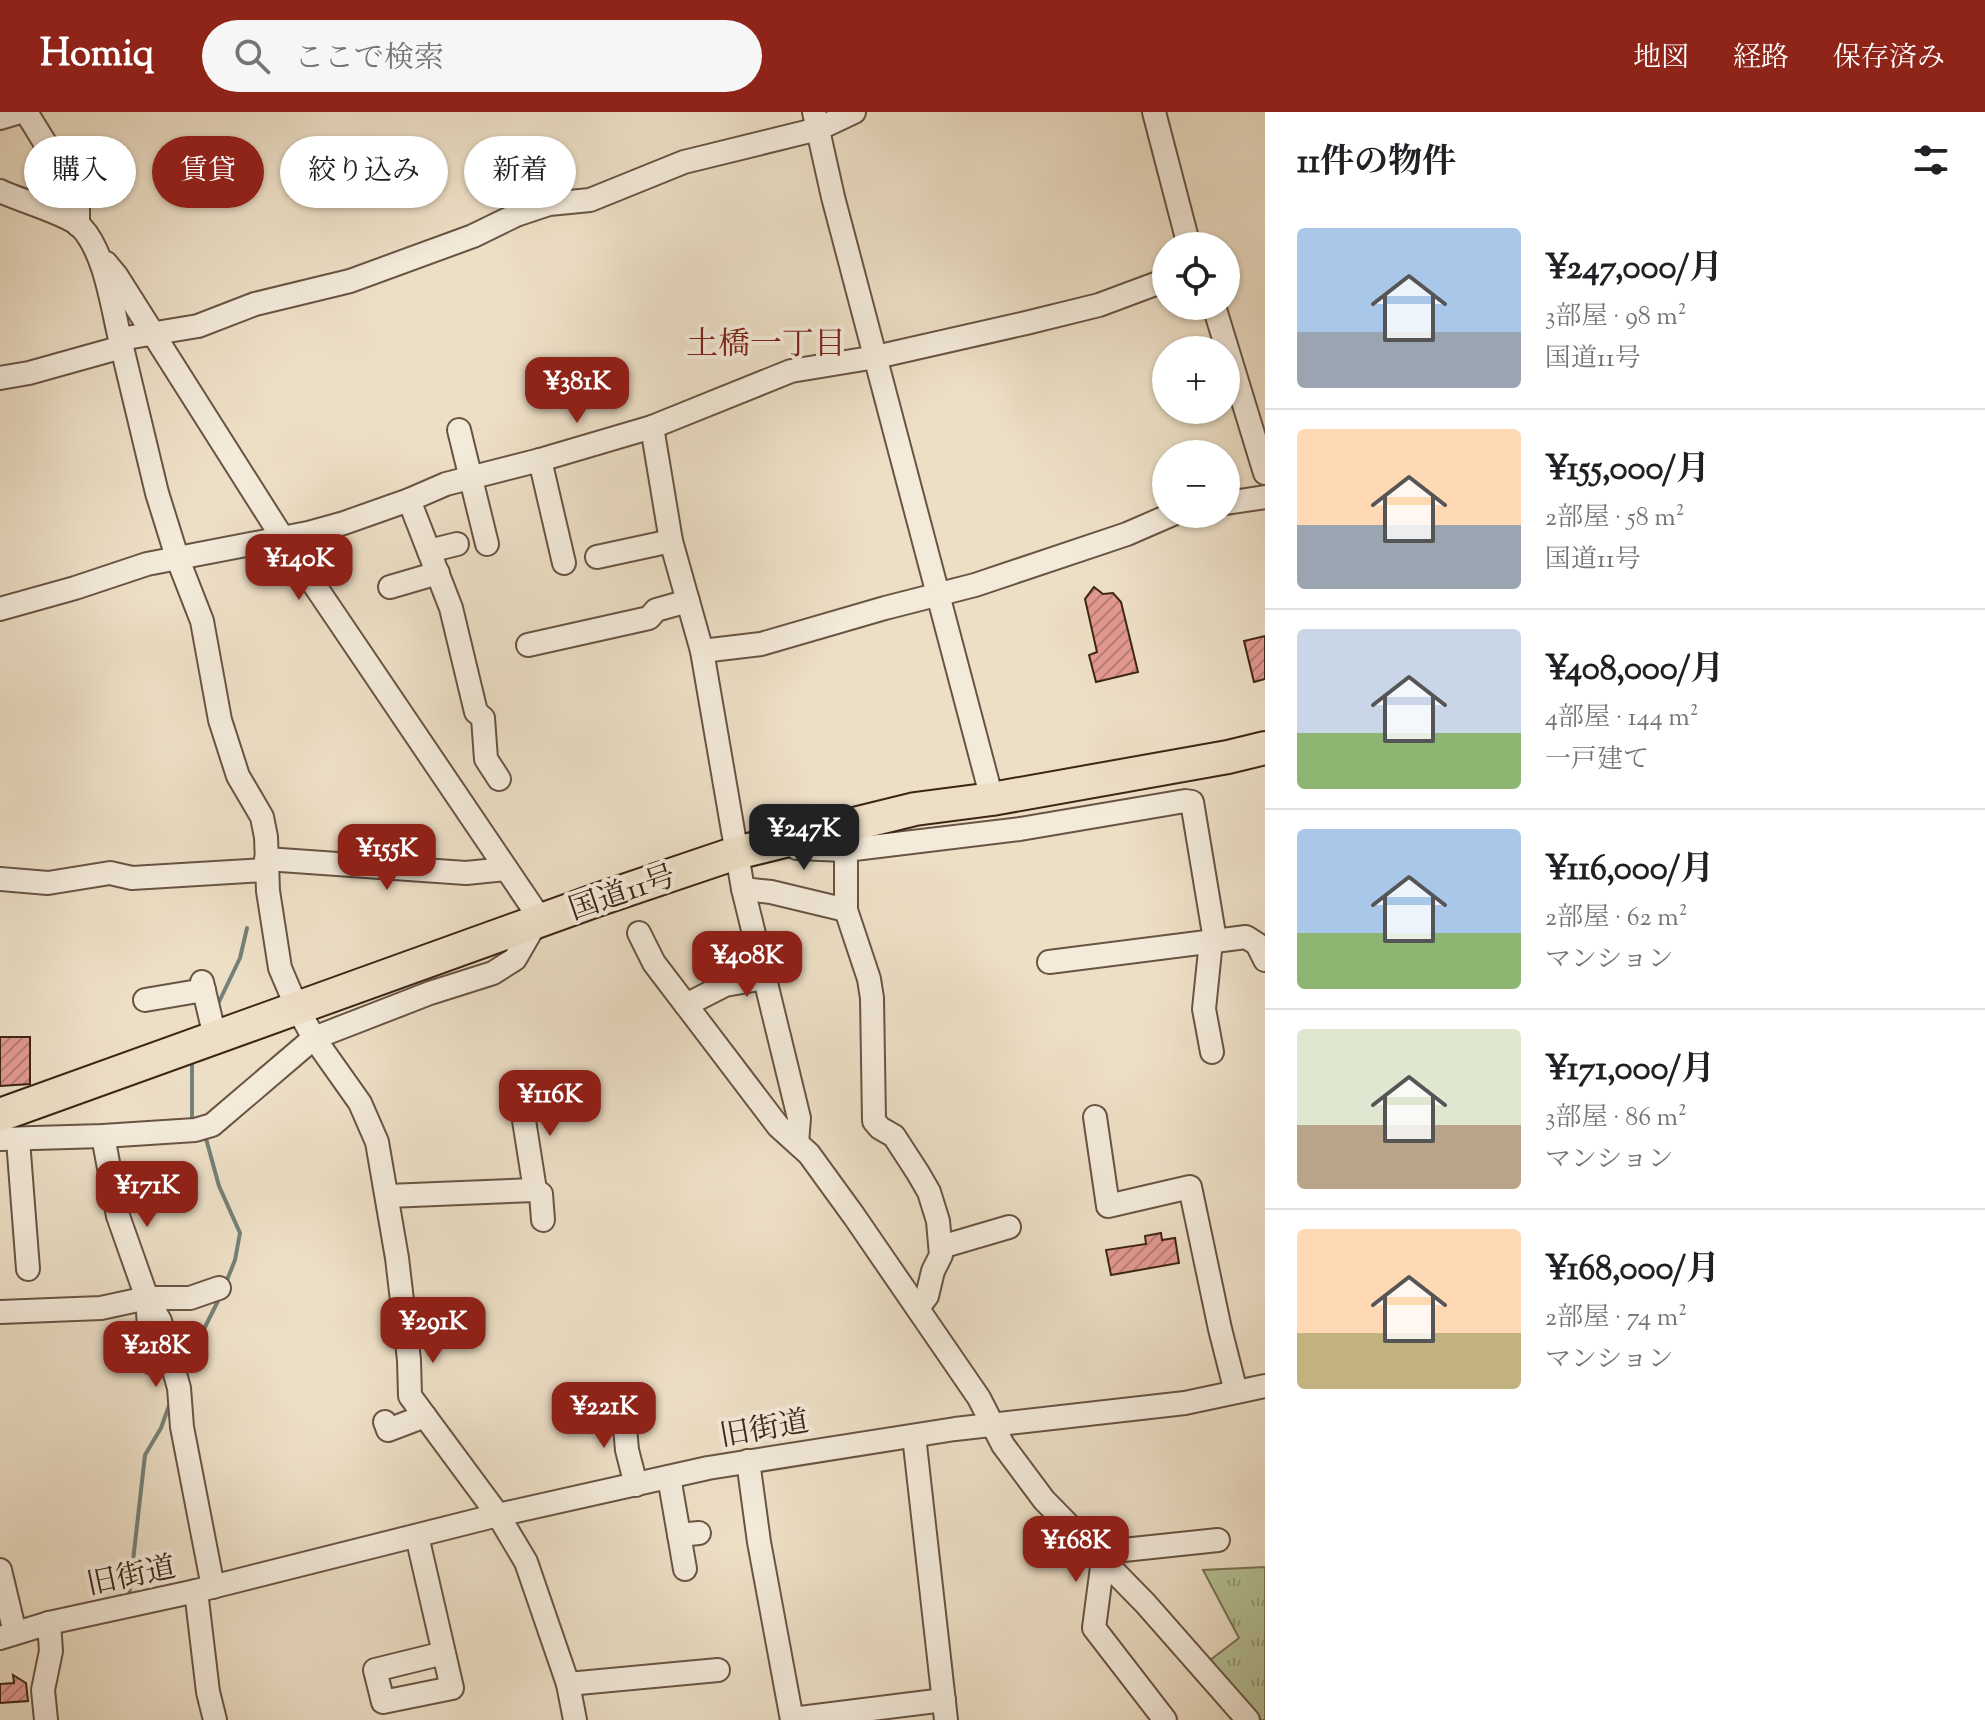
<!DOCTYPE html>
<html lang="ja">
<meta charset="utf-8">
<style>
body{margin:0;font-family:"Sorts Mill Goudy","Noto Serif JP",serif;background:#f6f6f6;color:#202124;height:100vh;display:flex;flex-direction:column;font-size:30px;white-space:nowrap}
*{box-sizing:border-box;margin:0}
p{font-size:26px;color:#757577}
.icon{flex:none;width:44px;height:44px;fill:none;stroke:currentColor;stroke-width:2;stroke-linecap:round;stroke-linejoin:round}
.map{position:relative;flex:1;overflow:hidden}
.drawer{display:flex;flex-direction:column;background:#fff;width:720px}
.drawer>*{flex:none}
.guide{position:absolute;left:24px;top:24px;width:760px;height:72px;display:flex;gap:16px}
.tools{position:absolute;left:1152px;top:120px;display:grid;gap:16px}
.tools a{display:grid;place-items:center;width:88px;height:88px;border-radius:50%;background:#fff;box-shadow:0 2px 6px #0004;font-size:40px}
.price{position:absolute;translate:-50% -68px;padding:0 18px;border-radius:16px;background:#8f2418;color:#fff;font-size:26px;line-height:52px;filter:drop-shadow(0 2px 4px #0008)}
.price::after{content:'';position:absolute;left:50%;top:48px;width:24px;height:18px;margin-left:-12px;background:inherit;clip-path:polygon(0 0,100% 0,50% 100%)}
.price.current{background:#222;color:#fff}
ul{padding:0;list-style:none}
li{display:flex;align-items:center;gap:24px;height:200px;padding:0 32px}
li+li{border-top:2px solid #e0e0e0}
li span{display:grid;place-items:center;flex:none;width:224px;height:160px;border-radius:8px;color:#555}
li>.icon{margin-inline-start:auto}
span .icon{width:96px;height:96px;fill:#fffc;stroke-width:1}
li b{font-size:34px}
h2{display:flex;justify-content:space-between;align-items:center;height:96px;padding:0 32px;font-size:34px}
.chip{padding:0 28px;border-radius:36px;background:#fff;box-shadow:0 2px 6px #0004;font-size:28px;line-height:72px}
.chip.current{background:#8f2418;color:#fff}
header{display:flex;align-items:center;gap:48px;box-sizing:border-box;height:112px;padding:0 40px;background:#8f2418;color:#fff}
header strong{font-size:38px}
nav{display:flex;gap:44px;margin-inline-start:auto;font-size:28px}
.search{width:560px;height:72px;background:#f6f6f6;display:flex;align-items:center;gap:20px;box-sizing:border-box;padding:0 28px;border-radius:44px;color:#757577;font-size:30px}
main{display:flex;flex:1;min-height:0}
.map>svg:first-child{display:block}
.park{fill:url(#park-tufts);stroke:#797457;stroke-width:2}
.lines{fill:none;stroke-linecap:round;stroke-linejoin:round}
.stream{stroke:#758078;stroke-width:4}
.building{fill:url(#building-hatch);stroke:#3d2517;stroke-width:2}
.minor-casing{stroke:#695443;stroke-width:26}
.highway-casing{stroke:#3d2517;stroke-width:36}
.minor{stroke:#f3eada;stroke-width:22}
.highway{stroke:#eddfc6;stroke-width:32}
.labels{text-anchor:middle;stroke-width:8;stroke-linejoin:round;paint-order:stroke}
.street-label{font-size:30px;fill:#3d2517;stroke:#f3eada}
.neighbourhood-label{font-size:32px;fill:#7a1f14;stroke:#f3eada}
</style>
<header>
<strong>Homiq</strong>
<div class="search"><svg class="icon" aria-label="search" viewBox="0 0 24 24"><circle cx="10" cy="10" r="6"/><path d="M15 15l6 6"/></svg>ここで検索</div>
<nav><a>地図</a><a>経路</a><a>保存済み</a></nav>
</header>
<main>
<div class="map">
<svg width="1265" height="1608" viewBox="0 0 1265 1608">
<defs>
<pattern id="park-tufts" width="24" height="20" patternUnits="userSpaceOnUse" patternTransform="scale(2)"><rect width="24" height="20" fill="#b5c297"/><path d="M3 7l-1-3M5 7V3M7 7l1-3M15 17l-1-3M17 17v-4M19 17l1-3" fill="none" stroke="#949d7a"/></pattern>
<pattern id="building-hatch" width="6" height="6" patternUnits="userSpaceOnUse" patternTransform="scale(2)"><rect width="6" height="6" fill="#e39990"/><path d="M-1 1l2-2M0 6l6-6M5 7l2-2" fill="none" stroke="#b97d75"/></pattern>
</defs>
<rect width="100%" height="100%" fill="#eddfc6"/>
<filter id="stains"><feTurbulence type="fractalNoise" baseFrequency=".0025" numOctaves="4"/><feColorMatrix values="0 0 0 0 .2 0 0 0 0 .09 0 0 0 0 .02 0 0 0 .5 -.17"/></filter>
<radialGradient id="worn" r=".72"><stop offset=".6" stop-color="#630" stop-opacity="0"/><stop offset="1" stop-color="#630" stop-opacity=".3"/></radialGradient>
<path class="park" d="M1265 1455V1608H1259L1209 1549 1239 1526 1203 1458Z"/>
<g class="lines">
<g class="stream">
<path d="M217 894 240 846 247 816"/>
<path d="M192 950V1006"/>
<path d="M205 1023 219 1074 240 1121 235 1148 225 1173"/>
<path d="M183 1259 220 1185"/>
<path d="M129 1484 145 1343 161 1316 171 1288"/>
</g>
</g>
<g class="building">
<path d="M1094 475 1103 482 1113 481 1121 490 1138 560 1096 570 1089 543 1097 540 1085 487Z"/>
<path d="M1265 524V567L1254 570 1244 529Z"/>
<path d="M0 925H30V972L0 974Z"/>
<path d="M1161 1121 1162 1128 1175 1126 1179 1151 1111 1163 1106 1138 1146 1132 1145 1124Z"/>
<path d="M13 1563 26 1571 28 1589 0 1591V1572L14 1571Z"/>
</g>
<g class="lines">
<g class="minor-casing">
<g id="minor">
<path d="M26 0 74 78 78 95V113"/>
<path d="M814 0 833 85 992 687"/>
<path d="M1154 0 1189 134"/>
<path d="M0 6 20 0"/>
<path d="M0 79C18 88 69 102 81 115 105 140 112 194 120 227L198 214 255 192 350 169 473 124 516 103 549 92 590 88 684 50 818 17 854 0"/>
<path d="M106 151 116 163 282 425 541 808"/>
<path d="M1214 194 1265 361"/>
<path d="M120 227 157 381 177 445 202 509 220 608 238 664 262 705 266 725 268 779 280 856 297 896 314 926 360 991 377 1030 397 1146 409 1248 410 1284 498 1403 526 1450 568 1572 575 1608"/>
<path d="M0 266 29 261 122 235"/>
<path d="M652 315 671 429 702 539 743 777 799 1006 797 1031"/>
<path d="M459 318 487 432"/>
<path d="M540 348 564 451"/>
<path d="M409 388 451 496 476 600 483 606 486 647 499 667"/>
<path d="M1226 391 1265 385"/>
<path d="M429 439 457 432"/>
<path d="M597 445 671 429"/>
<path d="M390 475 438 461"/>
<path d="M0 497 75 476 147 452 308 421 344 411 409 388 446 372 540 348 652 315 791 259 876 245 1026 211 1099 193 1166 168"/>
<path d="M528 533 649 506 656 498 688 489"/>
<path d="M702 539 761 532 885 496 975 473 1127 422 1173 402"/>
<path d="M794 731 797 736 846 738"/>
<path d="M266 747 466 761 506 757"/>
<path d="M0 767 48 771 110 761 132 766 266 758"/>
<path d="M743 777 771 780 846 798V738L1020 717 1185 689 1192 690 1215 828"/>
<path d="M846 798 869 867 872 886 874 1009 880 1016 894 1024 918 1061 929 1080 938 1109 941 1143 933 1159 927 1184 918 1196"/>
<path d="M639 821 654 851 686 893 725 873 765 866"/>
<path d="M1211 829 1204 897 1212 940"/>
<path d="M1049 850 1246 825 1257 832 1265 848"/>
<path d="M202 870 215 925"/>
<path d="M145 888 204 878"/>
<path d="M686 893 778 1014 809 1042 854 1104 979 1286 1003 1333 1044 1388 1145 1491 1248 1608"/>
<path d="M520 983 535 1078"/>
<path d="M1095 1005 1108 1094 1190 1075 1220 1217 1236 1280"/>
<path d="M103 1024 118 1104 147 1186H190L219 1176"/>
<path d="M0 1027 103 1024 195 1018 212 1013 314 926 430 881 493 861 515 847 537 809"/>
<path d="M18 1028 28 1157"/>
<path d="M388 1084 535 1078 541 1082 543 1108"/>
<path d="M941 1135 1009 1115"/>
<path d="M148 1199 151 1250"/>
<path d="M0 1200 101 1196 147 1186 160 1209 179 1276 182 1315 213 1475"/>
<path d="M623 1294 627 1338 636 1373"/>
<path d="M385 1310 388 1318 425 1304"/>
<path d="M914 1324 946 1608"/>
<path d="M748 1349 759 1430 792 1608"/>
<path d="M669 1365 685 1457"/>
<path d="M679 1423 699 1421"/>
<path d="M417 1424 452 1576 383 1590 375 1558 444 1541"/>
<path d="M0 1458 15 1521"/>
<path d="M196 1479 208 1580 215 1608"/>
<path d="M0 1526 49 1511 196 1479 498 1403 708 1356 955 1317 1185 1291 1265 1274"/>
<path d="M568 1572 718 1558"/>
<path d="M792 1607 944 1588"/>
<path d="M46 1608 43 1578 51 1539 49 1511"/>
<path d="M1165 1608 1094 1516 1102 1455 1103 1449 1114 1439 1218 1428"/>
</g>
</g>
<g class="highway-casing">
<path id="highway" d="M0 1003 597 788 736 741 915 697 992 687 1228 645 1265 636"/>
</g>
<use href="#minor" class="minor"/>
<use href="#highway" class="highway"/>
</g>
<g class="labels">
<g class="street-label">
<text transform="translate(622 780) rotate(-19)" y="10">国道11号</text>
<text transform="translate(764 1316) rotate(-10)" y="10">旧街道</text>
<text transform="translate(131 1463) rotate(-12)" y="10">旧街道</text>
</g>
<g class="neighbourhood-label">
<text x="766" y="242">土橋一丁目</text>
</g>
</g>
<rect width="100%" height="100%" filter="url(#stains)"/>
<rect width="100%" height="100%" fill="url(#worn)"/>
</svg>
<div class="tools">
<a><svg class="icon" aria-label="locate" viewBox="0 0 24 24"><circle cx="12" cy="12" r="6"/><path d="M12 2v4M12 18v4M2 12h4M18 12h4"/></svg></a>
<a>+</a>
<a>−</a>
</div>
<b class="price" style="left:577px;top:313px">¥381K</b>
<b class="price" style="left:299px;top:490px">¥140K</b>
<b class="price current" style="left:804px;top:760px">¥247K</b>
<b class="price" style="left:387px;top:780px">¥155K</b>
<b class="price" style="left:747px;top:887px">¥408K</b>
<b class="price" style="left:550px;top:1026px">¥116K</b>
<b class="price" style="left:147px;top:1117px">¥171K</b>
<b class="price" style="left:433px;top:1253px">¥291K</b>
<b class="price" style="left:156px;top:1277px">¥218K</b>
<b class="price" style="left:604px;top:1338px">¥221K</b>
<b class="price" style="left:1076px;top:1472px">¥168K</b>
<div class="guide">
<a class="chip">購入</a>
<a class="chip current">賃貸</a>
<a class="chip">絞り込み</a>
<a class="chip">新着</a>
</div>
</div>
<section class="drawer">
<h2>11件の物件<svg class="icon" aria-label="filters" viewBox="0 0 24 24"><path d="M4 7h16M4 17h16"/><circle cx="9" cy="7" r="2"/><circle cx="15" cy="17" r="2"/></svg></h2>
<ul>
<li><span style="background:linear-gradient(#a9c7e8 65%,#9aa5b1 0)"><svg class="icon" aria-label="home" viewBox="0 0 24 24"><path d="M3 11l9-7 9 7M6 9v11h12V9"/></svg></span><div><b>¥247,000/月</b><p>3部屋 · 98 m²</p><p>国道11号</p></div></li>
<li><span style="background:linear-gradient(#ffd9b3 60%,#9aa5b1 0)"><svg class="icon" aria-label="home" viewBox="0 0 24 24"><path d="M3 11l9-7 9 7M6 9v11h12V9"/></svg></span><div><b>¥155,000/月</b><p>2部屋 · 58 m²</p><p>国道11号</p></div></li>
<li><span style="background:linear-gradient(#c9d6e8 65%,#8fb573 0)"><svg class="icon" aria-label="home" viewBox="0 0 24 24"><path d="M3 11l9-7 9 7M6 9v11h12V9"/></svg></span><div><b>¥408,000/月</b><p>4部屋 · 144 m²</p><p>一戸建て</p></div></li>
<li><span style="background:linear-gradient(#a9c7e8 65%,#8fb573 0)"><svg class="icon" aria-label="home" viewBox="0 0 24 24"><path d="M3 11l9-7 9 7M6 9v11h12V9"/></svg></span><div><b>¥116,000/月</b><p>2部屋 · 62 m²</p><p>マンション</p></div></li>
<li><span style="background:linear-gradient(#dfe7d0 60%,#b9a48a 0)"><svg class="icon" aria-label="home" viewBox="0 0 24 24"><path d="M3 11l9-7 9 7M6 9v11h12V9"/></svg></span><div><b>¥171,000/月</b><p>3部屋 · 86 m²</p><p>マンション</p></div></li>
<li><span style="background:linear-gradient(#ffd9b3 65%,#c2b280 0)"><svg class="icon" aria-label="home" viewBox="0 0 24 24"><path d="M3 11l9-7 9 7M6 9v11h12V9"/></svg></span><div><b>¥168,000/月</b><p>2部屋 · 74 m²</p><p>マンション</p></div></li>
</ul>
</section>
</main>
